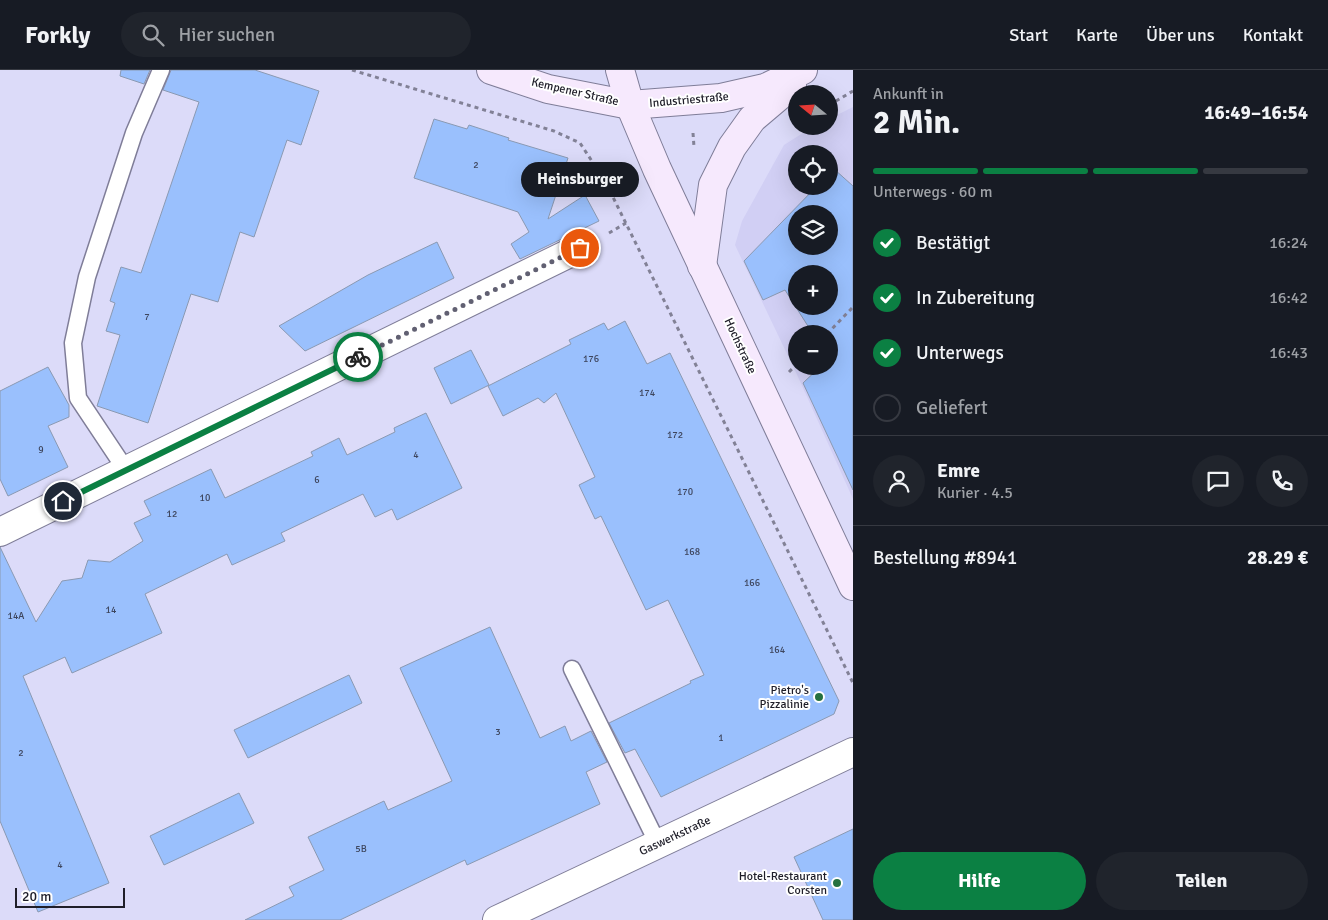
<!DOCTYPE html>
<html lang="de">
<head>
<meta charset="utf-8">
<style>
  body { margin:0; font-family:Signika,sans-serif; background:#20242c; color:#f1f3f6; height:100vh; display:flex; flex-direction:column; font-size:19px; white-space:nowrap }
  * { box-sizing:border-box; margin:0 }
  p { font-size:16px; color:#9ea1a6 }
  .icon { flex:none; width:28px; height:28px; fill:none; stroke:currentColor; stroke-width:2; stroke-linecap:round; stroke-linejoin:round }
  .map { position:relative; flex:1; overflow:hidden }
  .side { display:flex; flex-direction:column; background:#171b24; width:475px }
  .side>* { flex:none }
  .needle { width:32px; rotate:288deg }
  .tools { position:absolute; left:788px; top:15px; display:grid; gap:10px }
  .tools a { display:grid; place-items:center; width:50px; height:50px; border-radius:50%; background:#171b24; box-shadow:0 5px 20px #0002; font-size:25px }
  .scale { position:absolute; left:15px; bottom:12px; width:110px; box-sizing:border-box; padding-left:5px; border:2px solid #1f1e29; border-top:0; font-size:14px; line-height:18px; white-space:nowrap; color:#1f1e29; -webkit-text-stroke:4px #fff; paint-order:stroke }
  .pin { position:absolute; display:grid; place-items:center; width:42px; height:42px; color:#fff; margin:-21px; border:2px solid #fff; border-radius:50%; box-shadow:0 1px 5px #0007 }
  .courier { position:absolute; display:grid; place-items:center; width:50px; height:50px; margin:-25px; border:4px solid #0b8043; border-radius:50%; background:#fff; color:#222; box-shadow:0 1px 6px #0007 }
  .bubble { position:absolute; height:35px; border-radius:18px; background:#171b24; box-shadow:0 5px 20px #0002; font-size:16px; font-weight:800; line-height:35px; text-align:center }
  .overview em { font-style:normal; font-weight:800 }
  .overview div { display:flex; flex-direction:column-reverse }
  .overview { display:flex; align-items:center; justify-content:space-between; height:85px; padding:0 20px }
  h1 { font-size:32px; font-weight:800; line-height:38px }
  .bar { display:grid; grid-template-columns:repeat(4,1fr); gap:8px 5px; align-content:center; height:60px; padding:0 20px }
  .bar i { height:6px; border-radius:4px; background:#363941 }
  .bar .selected { background:#0b8043 }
  .bar p { grid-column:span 4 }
  .line { display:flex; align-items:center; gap:12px; padding:0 20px; border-top:1px solid #363941 }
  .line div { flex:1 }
  .round { display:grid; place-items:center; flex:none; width:52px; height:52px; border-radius:26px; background:#20242c }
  ol { padding:0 20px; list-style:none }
  li { display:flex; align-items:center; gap:15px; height:55px }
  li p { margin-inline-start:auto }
  li .icon { padding:5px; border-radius:50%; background:#0b8043; color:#fff; stroke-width:4 }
  li:last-child { color:#9ea1a6 }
  li i { width:28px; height:28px; border:2px solid #363941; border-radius:50% }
  .cta { display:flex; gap:10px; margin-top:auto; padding:10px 20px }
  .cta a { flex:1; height:58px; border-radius:30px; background:#0b8043; color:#fff; font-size:20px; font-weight:800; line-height:58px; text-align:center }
  .cta a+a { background:#20242c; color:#f1f3f6 }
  header { display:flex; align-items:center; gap:30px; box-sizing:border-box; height:70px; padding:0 25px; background:#171b24; border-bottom:1px solid #363941 }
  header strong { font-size:24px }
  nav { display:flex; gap:28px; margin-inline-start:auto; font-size:18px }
  .search { width:350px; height:45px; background:#20242c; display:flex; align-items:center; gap:12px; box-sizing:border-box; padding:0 18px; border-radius:28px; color:#9ea1a6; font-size:19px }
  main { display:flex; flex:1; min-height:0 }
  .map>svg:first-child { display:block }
  .built { fill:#d1cff4; fill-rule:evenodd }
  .building { fill:#9ac0fd; stroke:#8a99b2; fill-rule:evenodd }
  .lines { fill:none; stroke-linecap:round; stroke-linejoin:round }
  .lane-casing { stroke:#7f7d98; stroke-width:19 }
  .street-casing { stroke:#7f7d98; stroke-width:30 }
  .secondary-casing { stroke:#7f7d98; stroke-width:30 }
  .path { stroke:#828196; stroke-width:3; stroke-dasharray:4 4; stroke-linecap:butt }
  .lane { stroke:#fff; stroke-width:16 }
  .street { stroke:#fff; stroke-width:28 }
  .secondary { stroke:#f6e9fd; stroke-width:28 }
  .done { stroke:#616072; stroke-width:5; stroke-dasharray:0 9 }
  .route { stroke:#0b8043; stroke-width:6 }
  .poi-dot { fill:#257140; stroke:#fff; stroke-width:2 }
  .labels { text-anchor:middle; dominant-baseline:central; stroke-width:4; stroke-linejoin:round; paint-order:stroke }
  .number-label { font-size:10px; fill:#3e465e }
  .street-label { font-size:12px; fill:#1f1e29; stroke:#fff }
  .poi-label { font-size:12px; fill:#1f1e29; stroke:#fff; text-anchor:end }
</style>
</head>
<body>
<header>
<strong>Forkly</strong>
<div class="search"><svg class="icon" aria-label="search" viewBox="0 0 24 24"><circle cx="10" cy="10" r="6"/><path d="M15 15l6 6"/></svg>Hier suchen</div>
<nav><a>Start</a><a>Karte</a><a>Über uns</a><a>Kontakt</a></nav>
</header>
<main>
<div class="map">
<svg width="853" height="850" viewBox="0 0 853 850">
  <rect width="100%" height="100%" fill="#dcdbf9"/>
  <path class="built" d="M853 37V429L799 309 735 175 742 151 784 75 814 56H829V49ZM796 84H829V116H796ZM796 144H829V176H796ZM796 204H829V236H796ZM796 264H829V296H796Z"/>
  <g class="building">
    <polygon points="121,0 150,0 144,14 120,6"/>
    <polygon points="171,0 255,0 319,21 301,75 287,70 254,167 240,162 218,232 191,224 148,353 97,336 120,265 106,261 115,233 110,231 121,197 141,203 199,32 163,20"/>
    <polygon points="434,49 467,59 469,55 509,68 508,70 568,88 548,149 585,125 599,151 520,189 511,174 529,162 518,142 414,108"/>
    <path d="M834 99 853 116V420L803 313 821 296H829V288L831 286 829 283V264H813L785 220 763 230 744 191 817 116H829V104ZM796 144H829V176H796ZM796 204H829V236H796Z"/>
    <polygon points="437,172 454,208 305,281 279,256 368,205"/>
    <polygon points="625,251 647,294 670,283 839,631 834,644 661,727 635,679 625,683 609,653 691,613 690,611 704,605 668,530 646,540 601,446 595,449 579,415 595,407 556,323 544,333 538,328 503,346 488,316 571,274 569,270 604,253 608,260"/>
    <polygon points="471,280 489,315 451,334 434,298"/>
    <polygon points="48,297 69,335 69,347 48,356 68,397 8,426 0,409 0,321"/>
    <polygon points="426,343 462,418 397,450 392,439 375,447 363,424 281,463 285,471 232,495 227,484 145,524 162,563 72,603 65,587 23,606 109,813 38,842 0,751 0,477 36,552 62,511 82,508 88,490 110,492 143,471 134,453 151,445 144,431 211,399 225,428 313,386 311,382 339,368 347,385 395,362 394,358"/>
    <polygon points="490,557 540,668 565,656 571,671 591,661 607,692 586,702 600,734 467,795 465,790 340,850 245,850 294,826 289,817 324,800 308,767 384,731 388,740 452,711 400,598"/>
    <polygon points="349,605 362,633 248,688 234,660"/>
    <polygon points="239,723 254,753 164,795 150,766"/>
    <polygon points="853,759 853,850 823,850 794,787"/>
  </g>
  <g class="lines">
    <g class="lane-casing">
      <g id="lane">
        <polyline points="126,400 78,328 73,273 87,207 134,63 161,0"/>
        <polyline points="572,599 658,774"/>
      </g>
    </g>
    <g class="street-casing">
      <g id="street">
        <polyline points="0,462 580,178"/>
        <polyline points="497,850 853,682"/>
      </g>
    </g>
    <g class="secondary-casing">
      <g id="secondary">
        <polyline points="491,0 548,19 630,35 721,28 765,18 803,0"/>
        <polyline points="620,0 630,35 657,99 853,516"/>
        <polyline points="702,196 713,115 732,77 752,49 792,15"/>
      </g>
    </g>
    <g class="path">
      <polyline points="352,0 554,61 580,73 605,111 853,613"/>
      <polyline points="829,35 853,21"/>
      <polyline points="693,63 694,77"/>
      <polyline points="610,122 628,113"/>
      <polyline points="609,163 626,153"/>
      <polyline points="827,264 853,237"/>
      <polyline points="789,302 796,295"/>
    </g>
    <use href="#lane" class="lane"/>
    <use href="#street" class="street"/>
    <use href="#secondary" class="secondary"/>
  </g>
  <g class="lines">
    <polyline class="done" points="358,287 580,178"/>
    <polyline class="route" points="63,431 358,287"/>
  </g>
  <g class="poi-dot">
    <circle cx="819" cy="627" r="5"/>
    <circle cx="837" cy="813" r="5"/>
  </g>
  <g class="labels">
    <g class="number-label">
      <text x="476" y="95">2</text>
      <text x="147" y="247">7</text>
      <text x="591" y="289">176</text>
      <text x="647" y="323">174</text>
      <text x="675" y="365">172</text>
      <text x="41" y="380">9</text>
      <text x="416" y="385">4</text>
      <text x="317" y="410">6</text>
      <text x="685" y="422">170</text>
      <text x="205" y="428">10</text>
      <text x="172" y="444">12</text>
      <text x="692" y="482">168</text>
      <text x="752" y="513">166</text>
      <text x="111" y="540">14</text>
      <text x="16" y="546">14A</text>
      <text x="777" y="580">164</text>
      <text x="498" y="662">3</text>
      <text x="721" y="668">1</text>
      <text x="21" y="683">2</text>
      <text x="361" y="779">5B</text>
      <text x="60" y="795">4</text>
    </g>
    <g class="street-label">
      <text transform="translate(575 22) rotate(13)">Kempener Straße</text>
      <text transform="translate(689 30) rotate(-5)">Industriestraße</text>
      <text transform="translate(740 276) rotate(65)">Hochstraße</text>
      <text transform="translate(675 766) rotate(-25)">Gaswerkstraße</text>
    </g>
    <g class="poi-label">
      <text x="809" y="620">Pietro's<tspan x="809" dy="14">Pizzalinie</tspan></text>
      <text x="827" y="806">Hotel-Restaurant<tspan x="827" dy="14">Corsten</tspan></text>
    </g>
  </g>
</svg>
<div class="tools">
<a><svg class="needle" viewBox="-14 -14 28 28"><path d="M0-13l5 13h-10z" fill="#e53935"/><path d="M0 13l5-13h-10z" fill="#9ea1a6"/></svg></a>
<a><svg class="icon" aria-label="locate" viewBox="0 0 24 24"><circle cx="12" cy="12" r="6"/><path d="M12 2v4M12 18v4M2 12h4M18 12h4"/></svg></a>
<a><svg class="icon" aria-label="layers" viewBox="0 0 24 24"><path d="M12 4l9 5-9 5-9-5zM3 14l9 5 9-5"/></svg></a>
<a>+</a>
<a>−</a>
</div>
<div class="scale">20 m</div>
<div class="pin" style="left:580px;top:178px;background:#ea580c"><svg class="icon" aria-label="bag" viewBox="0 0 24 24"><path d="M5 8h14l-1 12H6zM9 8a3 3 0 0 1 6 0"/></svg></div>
<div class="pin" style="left:63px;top:431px;background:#1f2937"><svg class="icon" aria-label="home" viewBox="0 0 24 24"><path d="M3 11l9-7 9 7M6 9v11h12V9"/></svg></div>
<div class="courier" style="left:358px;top:287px"><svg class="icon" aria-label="bike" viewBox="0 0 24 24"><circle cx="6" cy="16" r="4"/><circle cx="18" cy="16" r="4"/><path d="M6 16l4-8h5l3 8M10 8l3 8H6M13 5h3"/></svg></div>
<div class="bubble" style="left:521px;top:92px;width:118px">Heinsburger</div>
</div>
<section class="side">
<div class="overview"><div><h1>2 Min.</h1><p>Ankunft in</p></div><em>16:49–16:54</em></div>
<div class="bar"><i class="selected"></i><i class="selected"></i><i class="selected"></i><i></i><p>Unterwegs · 60 m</p></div>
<ol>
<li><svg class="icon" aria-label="check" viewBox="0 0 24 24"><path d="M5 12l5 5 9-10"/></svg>Bestätigt<p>16:24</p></li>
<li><svg class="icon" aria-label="check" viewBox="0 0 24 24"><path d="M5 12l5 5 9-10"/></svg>In Zubereitung<p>16:42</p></li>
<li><svg class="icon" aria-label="check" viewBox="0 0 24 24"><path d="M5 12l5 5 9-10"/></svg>Unterwegs<p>16:43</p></li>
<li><i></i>Geliefert</li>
</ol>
<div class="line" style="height:90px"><a class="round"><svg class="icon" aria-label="person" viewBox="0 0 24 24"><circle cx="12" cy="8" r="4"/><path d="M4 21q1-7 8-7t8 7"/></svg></a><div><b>Emre</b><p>Kurier · 4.5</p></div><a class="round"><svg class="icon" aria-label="chat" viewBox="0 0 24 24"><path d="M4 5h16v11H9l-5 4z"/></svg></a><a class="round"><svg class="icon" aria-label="phone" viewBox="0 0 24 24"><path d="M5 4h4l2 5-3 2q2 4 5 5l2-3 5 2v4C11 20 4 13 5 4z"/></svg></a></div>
<div class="line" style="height:65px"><div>Bestellung #8941</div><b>28.29 €</b></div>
<div class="cta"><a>Hilfe</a><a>Teilen</a></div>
</section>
</main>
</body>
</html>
